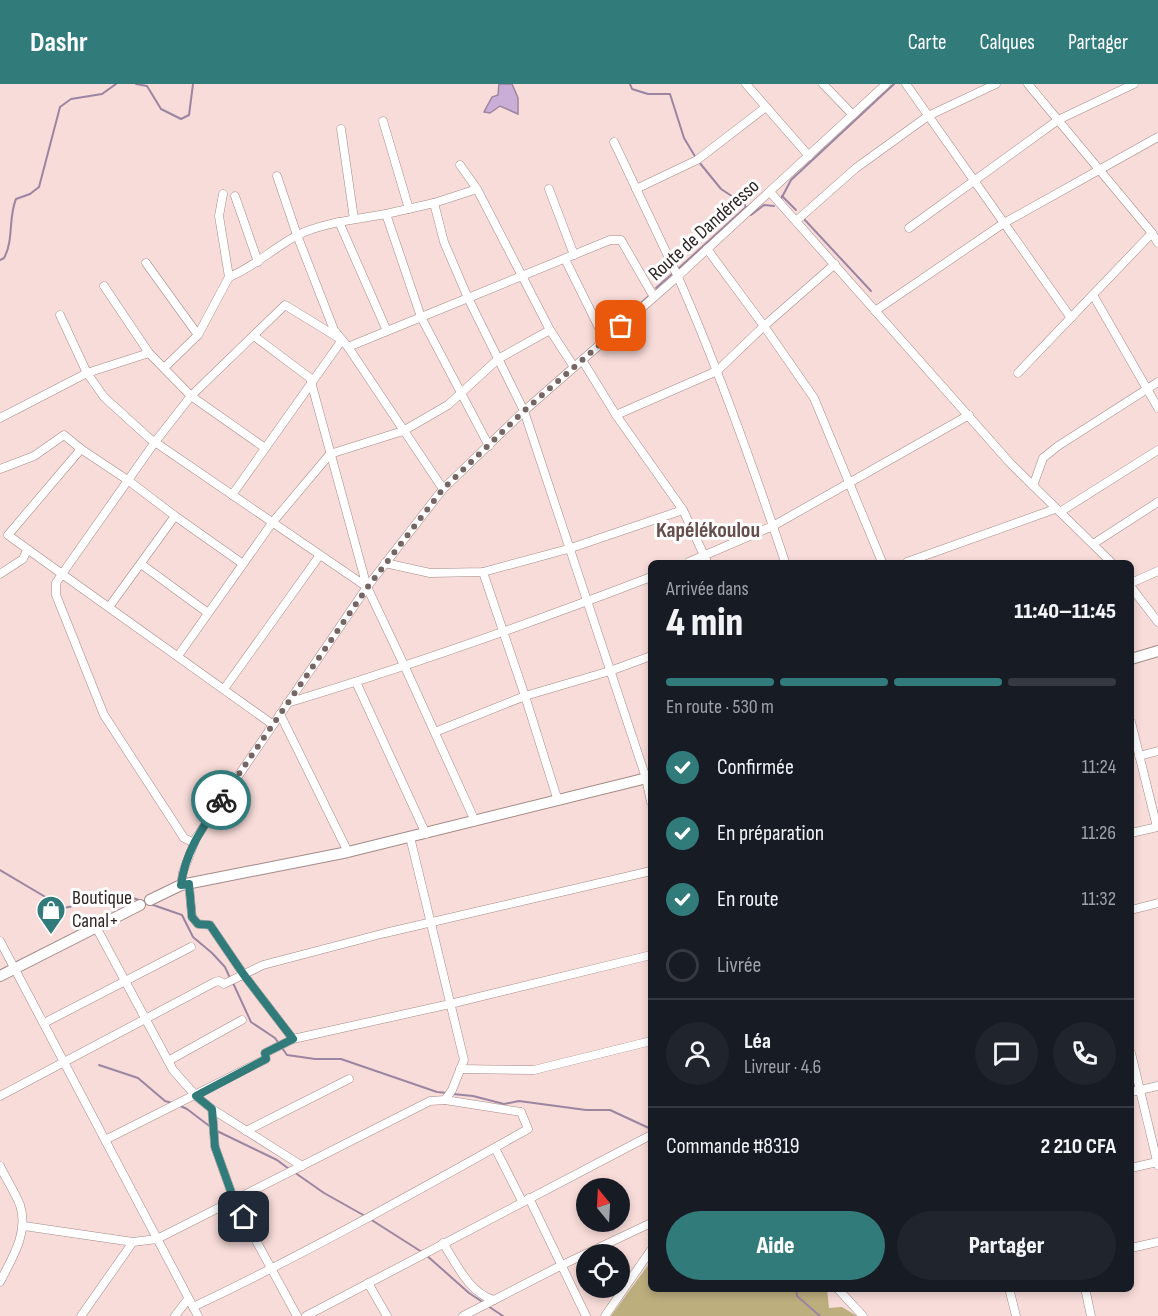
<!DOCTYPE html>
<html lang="fr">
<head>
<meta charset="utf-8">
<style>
  body { margin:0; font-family:"Sofia Sans Condensed",sans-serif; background:#20242c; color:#f1f3f6; height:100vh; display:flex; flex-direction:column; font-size:22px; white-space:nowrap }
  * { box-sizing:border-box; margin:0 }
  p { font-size:20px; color:#9ea1a6 }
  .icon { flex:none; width:33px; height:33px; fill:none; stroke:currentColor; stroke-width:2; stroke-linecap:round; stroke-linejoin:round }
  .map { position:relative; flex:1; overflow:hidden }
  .details { position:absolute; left:648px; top:476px; width:486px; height:732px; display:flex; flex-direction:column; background:#171b24; border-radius:9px; box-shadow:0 3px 9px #0003 }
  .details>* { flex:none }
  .needle { width:39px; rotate:342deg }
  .tools { position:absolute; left:576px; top:1094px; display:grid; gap:12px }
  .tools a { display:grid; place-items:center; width:54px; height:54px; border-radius:50%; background:#171b24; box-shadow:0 3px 9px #0003; font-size:30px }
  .pin { position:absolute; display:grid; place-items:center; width:51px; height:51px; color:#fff; margin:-26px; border-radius:12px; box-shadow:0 3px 9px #0006 }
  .courier { position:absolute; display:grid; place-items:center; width:60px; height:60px; margin:-30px; border:4px solid #327b7b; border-radius:50%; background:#fff; color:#222; box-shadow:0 2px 8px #0007 }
  .head em { font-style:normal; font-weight:800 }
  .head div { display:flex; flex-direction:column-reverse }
  .head { display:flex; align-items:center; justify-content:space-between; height:102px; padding:0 18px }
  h1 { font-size:39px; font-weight:800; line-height:45px }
  .bar { display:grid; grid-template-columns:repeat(4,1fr); gap:9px 6px; align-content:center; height:72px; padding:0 18px }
  .bar i { height:8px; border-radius:4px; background:#363941 }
  .bar .active { background:#327b7b }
  .bar p { grid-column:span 4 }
  .line { display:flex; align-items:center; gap:15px; padding:0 18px; border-top:2px solid #363941 }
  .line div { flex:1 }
  .round { display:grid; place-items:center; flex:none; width:63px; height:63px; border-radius:32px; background:#20242c }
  ol { padding:0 18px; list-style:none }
  li { display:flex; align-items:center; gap:18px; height:66px }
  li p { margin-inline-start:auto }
  li .icon { padding:6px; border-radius:50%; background:#327b7b; color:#fff; stroke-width:4 }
  li:last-child { color:#9ea1a6 }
  li i { width:33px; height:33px; border:3px solid #363941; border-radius:50% }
  .action { display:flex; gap:12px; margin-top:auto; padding:12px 18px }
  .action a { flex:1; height:69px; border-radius:36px; background:#327b7b; color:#fff; font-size:24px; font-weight:800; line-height:69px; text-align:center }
  .action a+a { background:#20242c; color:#f1f3f6 }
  header { display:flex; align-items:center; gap:36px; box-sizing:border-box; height:84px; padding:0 30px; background:#327b7b; color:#fff }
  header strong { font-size:28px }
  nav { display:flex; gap:33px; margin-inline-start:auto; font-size:21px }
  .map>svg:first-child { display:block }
  .forest { fill:#bdae7e }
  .water { fill:#cbaed7; stroke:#9c85a1; stroke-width:1.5 }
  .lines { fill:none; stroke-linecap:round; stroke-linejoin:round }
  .stream { stroke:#9c85a1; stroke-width:2 }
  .minor-casing { stroke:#a38a88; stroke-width:9 }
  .highway-casing { stroke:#a38a88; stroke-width:12 }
  .minor { stroke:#fff; stroke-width:8 }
  .highway { stroke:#fff; stroke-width:10 }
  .done { stroke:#756563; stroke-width:6; stroke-dasharray:0 10.8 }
  .route { stroke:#327b7b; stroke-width:8 }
  .labels { text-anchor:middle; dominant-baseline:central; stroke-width:6; stroke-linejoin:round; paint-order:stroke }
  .street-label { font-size:20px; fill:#2f2524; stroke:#fff }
  .poi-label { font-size:20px; fill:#2f2524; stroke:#fff; text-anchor:start }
  .quarter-label { font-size:22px; font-weight:bold; fill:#654e4c; stroke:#fff }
</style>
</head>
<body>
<header>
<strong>Dashr</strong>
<nav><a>Carte</a><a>Calques</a><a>Partager</a></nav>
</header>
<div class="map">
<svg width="1158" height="1232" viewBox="0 0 1158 1232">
  <rect width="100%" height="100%" fill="#f8dcd9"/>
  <polygon class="forest" points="651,1177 651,1204 827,1205 829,1224 842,1223 857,1232 611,1232"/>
  <polygon class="water" points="499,0 512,0 518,14 518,30 500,22 490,29 484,28 492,13 498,11"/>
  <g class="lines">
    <g class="stream">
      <polyline points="136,0 147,2 161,25 181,35 189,31 193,0"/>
      <polyline points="630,0 632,5 648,10 670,10 684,54 696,74"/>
      <polyline points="699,78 721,105 744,120 748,126"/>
      <polyline points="782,112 796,126"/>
      <polyline points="781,115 791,96 894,0"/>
      <polyline points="751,131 764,121 774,122"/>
      <polyline points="804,135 871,207"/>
      <path d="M0 176 4 174C14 156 8 134 16 115L30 110 39 103 60 23 71 15 102 10 116 0"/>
      <polyline points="679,184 746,123"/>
      <polyline points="656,204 672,190"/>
      <polyline points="604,251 650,211"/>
      <polyline points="0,786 64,824 82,820 133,814 182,831 193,853 212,869 225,883 230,894"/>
      <polyline points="233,899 251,938 275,954 287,971 315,975 341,975 437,1008 447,1009"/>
      <polyline points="99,981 138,994 165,1017 172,1019"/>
      <polyline points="453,1010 473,1012 504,1020 519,1017 586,1026 610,1026 651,1045"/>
      <polyline points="178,1021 187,1025 212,1044"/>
      <polyline points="217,1047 277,1076 289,1085"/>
      <polyline points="294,1088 324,1109 365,1132"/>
      <polyline points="370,1135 425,1170 469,1209 484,1219"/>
      <polyline points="796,1204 797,1212 820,1232"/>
      <polyline points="488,1222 503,1232"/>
    </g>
    <g class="minor-casing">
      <g id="minor">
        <polyline points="746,0 809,72"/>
        <polyline points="823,0 853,31"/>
        <polyline points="906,0 1071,234"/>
        <polyline points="1028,0 1152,149 1158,159"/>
        <polyline points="383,37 409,125"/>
        <polyline points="341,45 354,135"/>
        <path d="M614 58C635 103 657 148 678 193 719 286 753 382 785 478"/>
        <polyline points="460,81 477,105"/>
        <polyline points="277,92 297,151 334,246 348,263 443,405"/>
        <polyline points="549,105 574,171"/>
        <polyline points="636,105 697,76 766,23"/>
        <polyline points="770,108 1011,380 1111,478"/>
        <polyline points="223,110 219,132 229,193"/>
        <polyline points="235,112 258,178"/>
        <polyline points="434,119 477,105 550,246"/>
        <polyline points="796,137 856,84 928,32 996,0"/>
        <polyline points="339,138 387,247"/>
        <polyline points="909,144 1058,36 1134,0"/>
        <polyline points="707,165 764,242 814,314 882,478"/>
        <polyline points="565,175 605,256"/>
        <polyline points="146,179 198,251"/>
        <polyline points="104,202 149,269 191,312 265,364"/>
        <polyline points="1093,211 1158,324"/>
        <polyline points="875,227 1004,139 1158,53"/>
        <polyline points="60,231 87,289 104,313 149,354 367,503 310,294 254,252"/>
        <polyline points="348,263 468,214 444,158 434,119 386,130"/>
        <polyline points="582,276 616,331 683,426 707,478"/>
        <path d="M164 284 198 251 229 193C254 183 272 165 296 152 320 139 359 135 386 130L421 233 489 362"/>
        <polyline points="1018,289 1152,149"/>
        <polyline points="616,331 717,287 764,242 835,180"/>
        <polyline points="0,334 87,289 149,269"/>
        <polyline points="0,385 34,372 64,351 81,365"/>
        <polyline points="1033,402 1043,374 1058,362 1158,298"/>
        <polyline points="232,411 342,256 285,221 191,312 155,358 62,490 272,640"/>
        <polyline points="1060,428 1158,366"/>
        <polyline points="175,432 129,397 81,365 8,451 62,490 56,499 56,511 104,631 184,754 194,759"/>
        <polyline points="1093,460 1158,418"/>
        <polyline points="689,478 773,442 969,331"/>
        <polyline points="907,478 1055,425"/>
        <polyline points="385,479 430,489 483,488 568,465 683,426"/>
        <polyline points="141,480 208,529"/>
        <polyline points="483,488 525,612 558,717"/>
        <polyline points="0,490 23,475 27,466"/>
        <polyline points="1131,499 1158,487"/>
        <polyline points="367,503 404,581 475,737"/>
        <polyline points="1131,503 1158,538"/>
        <polyline points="109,523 175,432 243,480"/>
        <polyline points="178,572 272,439 330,370 403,347 448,321 498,275 550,246 574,283"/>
        <polyline points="356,598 426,750"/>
        <polyline points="224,605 320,471"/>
        <path d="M287 619C410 582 531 539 651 493"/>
        <polyline points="280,630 348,768"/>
        <polyline points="1131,638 1157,743"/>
        <polyline points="435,648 525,612 610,587 651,572"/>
        <polyline points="1139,672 1158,667"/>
        <polyline points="651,718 646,694 524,327 468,214 610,156 621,156 654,213"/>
        <polyline points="1131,749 1158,743"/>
        <polyline points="189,800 192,833 198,840 210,841 244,891 293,955 450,920 651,871"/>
        <polyline points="181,801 183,788 196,754 367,503 443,405 524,327 677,193 886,0"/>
        <polyline points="1131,826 1158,819"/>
        <polyline points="96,843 173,986 196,1012 212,1025 302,1082"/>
        <polyline points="0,857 198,1232"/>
        <polyline points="44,939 191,863"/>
        <polyline points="1131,969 1158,1081"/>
        <polyline points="168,977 242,936"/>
        <polyline points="460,985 534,986 651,957"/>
        <polyline points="1131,1008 1158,1002"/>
        <polyline points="0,1012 215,898 219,897 224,900 263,881 385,849 651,787"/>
        <polyline points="212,1025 215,1063 234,1116 297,1232"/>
        <polyline points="246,1047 349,995"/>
        <polyline points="105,1056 266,975 265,969 293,955"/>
        <polyline points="495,1064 522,1117"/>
        <path d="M0 1082C6 1095 15 1108 20 1121 29 1149 12 1174 0 1198"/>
        <polyline points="1131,1084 1157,1078"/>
        <polyline points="529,1114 586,1232"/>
        <polyline points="24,1142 133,1158 157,1155 430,1017 445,1016 452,1006 464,976 410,753"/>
        <path d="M443 1159C456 1179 469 1209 494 1216L560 1182 651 1139"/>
        <polyline points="1131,1164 1158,1158"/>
        <polyline points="368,1199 387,1232"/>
        <polyline points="837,1204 863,1232"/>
        <polyline points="1009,1204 1016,1232"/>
        <polyline points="1085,1204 1091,1232"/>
        <path d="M193 1223C307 1169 417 1107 528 1045L521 1028 445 1016"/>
        <polyline points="81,1232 133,1158"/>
        <polyline points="175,1232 188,1215"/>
        <polyline points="306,1232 651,1051"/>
        <polyline points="463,1232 494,1216"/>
        <polyline points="605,1232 651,1166"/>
      </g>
    </g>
    <g class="highway-casing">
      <g id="highway">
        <polyline points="1131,575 1158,567"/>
        <polyline points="150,816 181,801 348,768 651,693"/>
        <polyline points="0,892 140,821"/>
      </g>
    </g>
    <use href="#minor" class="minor"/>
    <use href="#highway" class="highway"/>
  </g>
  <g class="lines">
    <polyline class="done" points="221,716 367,504 443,405 524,327 621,242"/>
    <path class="route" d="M221 716C203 743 185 768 181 801L189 800 192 833 198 840 210 841 244 891 293 955 265 969 266 975 196 1012 212 1025 215 1063 234 1116 244 1133"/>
  </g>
  <defs>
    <g id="shop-pin" transform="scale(1.5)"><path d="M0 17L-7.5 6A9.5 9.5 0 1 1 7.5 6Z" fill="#327b7b" stroke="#fff"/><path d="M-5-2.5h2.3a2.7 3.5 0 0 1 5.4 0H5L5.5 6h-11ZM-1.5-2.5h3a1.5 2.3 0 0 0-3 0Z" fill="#fff"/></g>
  </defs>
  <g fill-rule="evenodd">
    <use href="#shop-pin" x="51" y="826"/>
  </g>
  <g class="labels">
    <g class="street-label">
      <text transform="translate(704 146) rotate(-42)">Route de Dandéresso</text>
    </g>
    <g class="poi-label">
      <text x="72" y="814">Boutique<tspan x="72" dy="23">Canal+</tspan></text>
    </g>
    <g class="quarter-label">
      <text x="708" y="446">Kapélékoulou</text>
    </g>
  </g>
</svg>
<div class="tools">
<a><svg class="needle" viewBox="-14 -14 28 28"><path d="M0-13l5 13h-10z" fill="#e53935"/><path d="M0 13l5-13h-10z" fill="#9ea1a6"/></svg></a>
<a><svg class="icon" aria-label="locate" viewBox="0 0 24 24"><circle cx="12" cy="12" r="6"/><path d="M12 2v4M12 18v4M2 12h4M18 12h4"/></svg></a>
</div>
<div class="pin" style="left:621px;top:242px;background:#ea580c"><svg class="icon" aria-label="bag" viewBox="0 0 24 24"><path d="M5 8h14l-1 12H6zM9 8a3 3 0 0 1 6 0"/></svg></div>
<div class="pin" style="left:244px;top:1133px;background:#1f2937"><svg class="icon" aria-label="home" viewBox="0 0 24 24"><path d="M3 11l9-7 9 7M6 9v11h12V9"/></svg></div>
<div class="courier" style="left:221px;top:716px"><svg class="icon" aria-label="bike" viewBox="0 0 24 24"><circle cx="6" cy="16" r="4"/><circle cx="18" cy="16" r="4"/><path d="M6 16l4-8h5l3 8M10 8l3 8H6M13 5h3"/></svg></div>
<section class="details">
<div class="head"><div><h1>4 min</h1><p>Arrivée dans</p></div><em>11:40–11:45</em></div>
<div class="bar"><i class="active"></i><i class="active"></i><i class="active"></i><i></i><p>En route · 530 m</p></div>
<ol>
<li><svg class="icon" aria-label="check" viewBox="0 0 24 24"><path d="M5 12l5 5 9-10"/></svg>Confirmée<p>11:24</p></li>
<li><svg class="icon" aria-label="check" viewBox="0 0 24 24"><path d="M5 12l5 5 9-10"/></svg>En préparation<p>11:26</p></li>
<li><svg class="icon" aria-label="check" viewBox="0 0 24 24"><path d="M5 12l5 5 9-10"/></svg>En route<p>11:32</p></li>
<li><i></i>Livrée</li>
</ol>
<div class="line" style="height:108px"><a class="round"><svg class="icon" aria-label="person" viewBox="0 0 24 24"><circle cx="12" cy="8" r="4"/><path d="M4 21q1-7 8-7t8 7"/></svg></a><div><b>Léa</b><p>Livreur · 4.6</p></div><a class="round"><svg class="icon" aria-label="chat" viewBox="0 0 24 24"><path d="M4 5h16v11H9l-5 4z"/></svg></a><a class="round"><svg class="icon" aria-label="phone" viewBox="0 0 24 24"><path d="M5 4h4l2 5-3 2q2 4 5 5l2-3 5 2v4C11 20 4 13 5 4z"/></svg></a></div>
<div class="line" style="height:78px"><div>Commande #8319</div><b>2 210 CFA</b></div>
<div class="action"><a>Aide</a><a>Partager</a></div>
</section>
</div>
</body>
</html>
